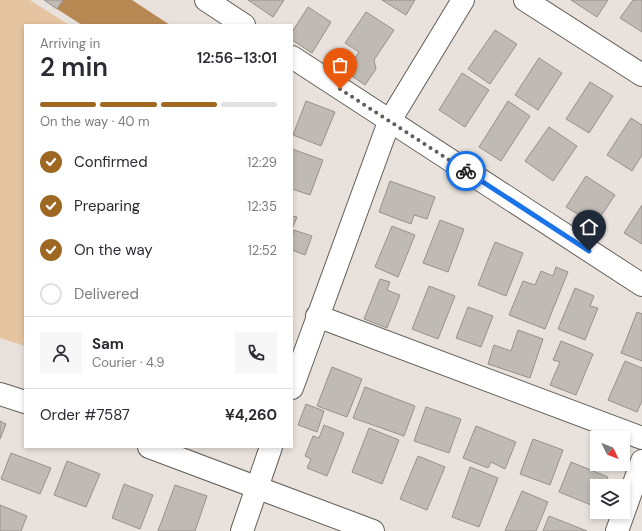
<!DOCTYPE html>
<html lang="en">
<head>
<meta charset="utf-8">
<style>
  body { margin:0; font-family:"DM Sans",sans-serif; background:#f7f7f7; color:#2b2b33; height:100vh; display:flex; flex-direction:column; font-size:15px; white-space:nowrap }
  * { box-sizing:border-box; margin:0 }
  p { font-size:13px; color:#7c7c81 }
  .icon { flex:none; width:22px; height:22px; fill:none; stroke:currentColor; stroke-width:2; stroke-linecap:round; stroke-linejoin:round }
  .map { position:relative; flex:1; overflow:hidden }
  .sheet { position:absolute; left:24px; top:24px; width:269px; height:424px; display:flex; flex-direction:column; background:#fff; border-radius:0px; box-shadow:0 2px 6px #0003 }
  .sheet>* { flex:none }
  .needle { width:26px; rotate:133deg }
  .buttons { position:absolute; left:590px; top:431px; display:grid; gap:8px }
  .buttons a { display:grid; place-items:center; width:40px; height:40px; border-radius:0px; background:#fff; box-shadow:0 2px 6px #0003; font-size:20px }
  .pin { position:absolute; display:grid; place-items:center; width:34px; height:34px; color:#fff; margin:-41px -17px; border-radius:50% 50% 50% 0; rotate:-45deg; box-shadow:0 0 4px #0007 }
  .pin .icon { rotate:45deg }
  .courier { position:absolute; display:grid; place-items:center; width:40px; height:40px; margin:-20px; border:3px solid #1a73e8; border-radius:50%; background:#fff; color:#222; box-shadow:0 1px 5px #0007 }
  .overview em { font-style:normal; font-weight:600 }
  .overview div { display:flex; flex-direction:column-reverse }
  .overview { display:flex; align-items:center; justify-content:space-between; height:68px; padding:0 16px }
  h1 { font-size:26px; font-weight:600; line-height:30px }
  .bar { display:grid; grid-template-columns:repeat(4,1fr); gap:6px 4px; align-content:center; height:48px; padding:0 16px }
  .bar i { height:5px; border-radius:3px; background:#e1e1e2 }
  .bar .active { background:#9e6722 }
  .bar p { grid-column:span 4 }
  .line { display:flex; align-items:center; gap:10px; padding:0 16px; border-top:1px solid #e1e1e2 }
  .line div { flex:1 }
  .round { display:grid; place-items:center; flex:none; width:42px; height:42px; border-radius:0px; background:#f7f7f7 }
  ol { padding:0 16px; list-style:none }
  li { display:flex; align-items:center; gap:12px; height:44px }
  li p { margin-inline-start:auto }
  li .icon { padding:4px; border-radius:50%; background:#9e6722; color:#fff; stroke-width:4 }
  li:last-child { color:#7c7c81 }
  li i { width:22px; height:22px; border:2px solid #e1e1e2; border-radius:50% }
  .map>svg:first-child { display:block }
  .green { fill:#e5c4a1 }
  .water { fill:#b88853 }
  .building { fill:#c0bab4; stroke:#97918b }
  .lines { fill:none; stroke-linecap:round; stroke-linejoin:round }
  .minor-casing { stroke:#645e59; stroke-width:24 }
  .minor { stroke:#fff; stroke-width:22 }
  .done { stroke:#605c59; stroke-width:4; stroke-dasharray:0 7.2 }
  .route { stroke:#1a73e8; stroke-width:5 }
</style>
</head>
<body>
<div class="map">
<svg width="642" height="531" viewBox="0 0 642 531">
  <rect width="100%" height="100%" fill="#e9e2dc"/>
  <polygon class="green" points="0,0 30,0 69,25 25,25 25,346 0,338"/>
  <polygon class="water" points="63,0 132,0 170,25 82,25 57,9"/>
  <g class="building">
    <polygon points="44,0 63,0 57,9"/>
    <polygon points="248,0 284,0 273,17"/>
    <polygon points="382,0 415,0 406,15"/>
    <polygon points="571,0 608,0 597,17"/>
    <polygon points="633,0 642,0 642,32 620,18"/>
    <polygon points="308,7 331,22 312,53 292,40 292,32"/>
    <polygon points="366,12 394,30 374,60 376,69 365,85 346,72 359,52 345,43"/>
    <polygon points="495,30 517,44 490,84 468,69"/>
    <polygon points="539,58 562,73 538,110 515,95"/>
    <polygon points="462,73 489,90 465,127 439,110"/>
    <polygon points="590,82 613,96 589,133 566,119"/>
    <polygon points="306,101 335,112 321,146 293,135"/>
    <polygon points="508,101 530,116 501,161 479,147"/>
    <polygon points="631,118 642,125 642,155 632,171 607,155"/>
    <polygon points="549,127 577,146 553,181 525,161"/>
    <polygon points="292,149 323,160 310,195 292,189"/>
    <polygon points="586,176 615,195 595,225 566,207"/>
    <polygon points="390,181 435,197 427,219 414,215 411,224 379,212"/>
    <polygon points="642,205 642,244 624,233"/>
    <polygon points="292,216 297,217 292,229"/>
    <polygon points="440,220 464,229 448,272 423,263"/>
    <polygon points="392,226 415,235 398,277 375,267"/>
    <polygon points="294,230 312,236 305,255 292,250 292,236"/>
    <polygon points="495,242 523,253 506,296 478,285"/>
    <polygon points="556,267 568,272 545,329 509,315 523,281 535,285 541,271 553,276"/>
    <polygon points="380,279 390,282 387,290 400,295 387,328 364,319"/>
    <polygon points="429,286 455,296 438,339 412,329"/>
    <polygon points="575,288 594,296 590,306 598,308 585,340 558,329"/>
    <polygon points="468,307 493,316 481,347 456,338"/>
    <polygon points="637,312 642,314 642,361 621,353"/>
    <polygon points="518,330 543,339 530,378 488,364 494,345 511,351"/>
    <polygon points="561,341 593,354 576,395 550,385 560,362 553,360"/>
    <polygon points="625,361 642,368 642,401 637,412 608,400"/>
    <polygon points="332,367 362,379 347,417 317,406"/>
    <polygon points="365,387 415,406 404,436 353,418"/>
    <polygon points="306,404 324,411 317,432 298,425"/>
    <polygon points="426,407 461,419 449,453 414,441"/>
    <polygon points="0,421 6,424 0,439"/>
    <polygon points="324,425 344,433 327,476 307,468 311,459 305,456 313,436 319,438"/>
    <polygon points="476,426 516,442 505,469 491,462 488,468 463,458"/>
    <polygon points="369,428 399,440 382,484 352,472"/>
    <polygon points="533,439 563,450 550,485 520,474"/>
    <polygon points="11,453 51,468 40,494 1,479"/>
    <polygon points="418,456 445,467 427,510 400,499"/>
    <polygon points="67,461 100,474 86,507 54,495"/>
    <polygon points="571,462 608,477 605,486 597,486 596,507 559,492"/>
    <polygon points="470,467 498,478 479,527 452,517"/>
    <polygon points="124,484 153,495 140,529 112,518"/>
    <polygon points="175,485 207,496 195,531 158,531"/>
    <polygon points="522,491 548,502 536,531 505,531"/>
    <polygon points="0,505 27,516 21,531 0,531"/>
    <polygon points="549,516 587,531 543,531"/>
  </g>
  <g class="lines">
    <g class="minor-casing">
      <g id="minor">
        <polyline points="206,0 244,25"/>
        <polyline points="525,0 642,75"/>
        <polyline points="292,57 642,285"/>
        <polyline points="317,316 642,438"/>
        <polyline points="292,388 389,122 463,0"/>
        <polyline points="0,394 25,402"/>
        <polyline points="149,447 373,531"/>
        <polyline points="242,531 271,447"/>
        <polyline points="617,531 642,461"/>
      </g>
    </g>
    <use href="#minor" class="minor"/>
  </g>
  <g class="lines">
    <polyline class="done" points="340,89 466,171"/>
    <polyline class="route" points="466,171 589,251"/>
  </g>
</svg>
<div class="buttons">
<a><svg class="needle" viewBox="-14 -14 28 28"><path d="M0-13l5 13h-10z" fill="#e53935"/><path d="M0 13l5-13h-10z" fill="#7c7c81"/></svg></a>
<a><svg class="icon" aria-label="layers" viewBox="0 0 24 24"><path d="M12 4l9 5-9 5-9-5zM3 14l9 5 9-5"/></svg></a>
</div>
<div class="pin" style="left:340px;top:89px;background:#ea580c"><svg class="icon" aria-label="bag" viewBox="0 0 24 24"><path d="M5 8h14l-1 12H6zM9 8a3 3 0 0 1 6 0"/></svg></div>
<div class="pin" style="left:589px;top:251px;background:#1f2937"><svg class="icon" aria-label="home" viewBox="0 0 24 24"><path d="M3 11l9-7 9 7M6 9v11h12V9"/></svg></div>
<div class="courier" style="left:466px;top:171px"><svg class="icon" aria-label="bike" viewBox="0 0 24 24"><circle cx="6" cy="16" r="4"/><circle cx="18" cy="16" r="4"/><path d="M6 16l4-8h5l3 8M10 8l3 8H6M13 5h3"/></svg></div>
<section class="sheet">
<div class="overview"><div><h1>2 min</h1><p>Arriving in</p></div><em>12:56–13:01</em></div>
<div class="bar"><i class="active"></i><i class="active"></i><i class="active"></i><i></i><p>On the way · 40 m</p></div>
<ol>
<li><svg class="icon" aria-label="check" viewBox="0 0 24 24"><path d="M5 12l5 5 9-10"/></svg>Confirmed<p>12:29</p></li>
<li><svg class="icon" aria-label="check" viewBox="0 0 24 24"><path d="M5 12l5 5 9-10"/></svg>Preparing<p>12:35</p></li>
<li><svg class="icon" aria-label="check" viewBox="0 0 24 24"><path d="M5 12l5 5 9-10"/></svg>On the way<p>12:52</p></li>
<li><i></i>Delivered</li>
</ol>
<div class="line" style="height:72px"><a class="round"><svg class="icon" aria-label="person" viewBox="0 0 24 24"><circle cx="12" cy="8" r="4"/><path d="M4 21q1-7 8-7t8 7"/></svg></a><div><b>Sam</b><p>Courier · 4.9</p></div><a class="round"><svg class="icon" aria-label="phone" viewBox="0 0 24 24"><path d="M5 4h4l2 5-3 2q2 4 5 5l2-3 5 2v4C11 20 4 13 5 4z"/></svg></a></div>
<div class="line" style="height:52px"><div>Order #7587</div><b>¥4,260</b></div>
</section>
</div>
</body>
</html>
